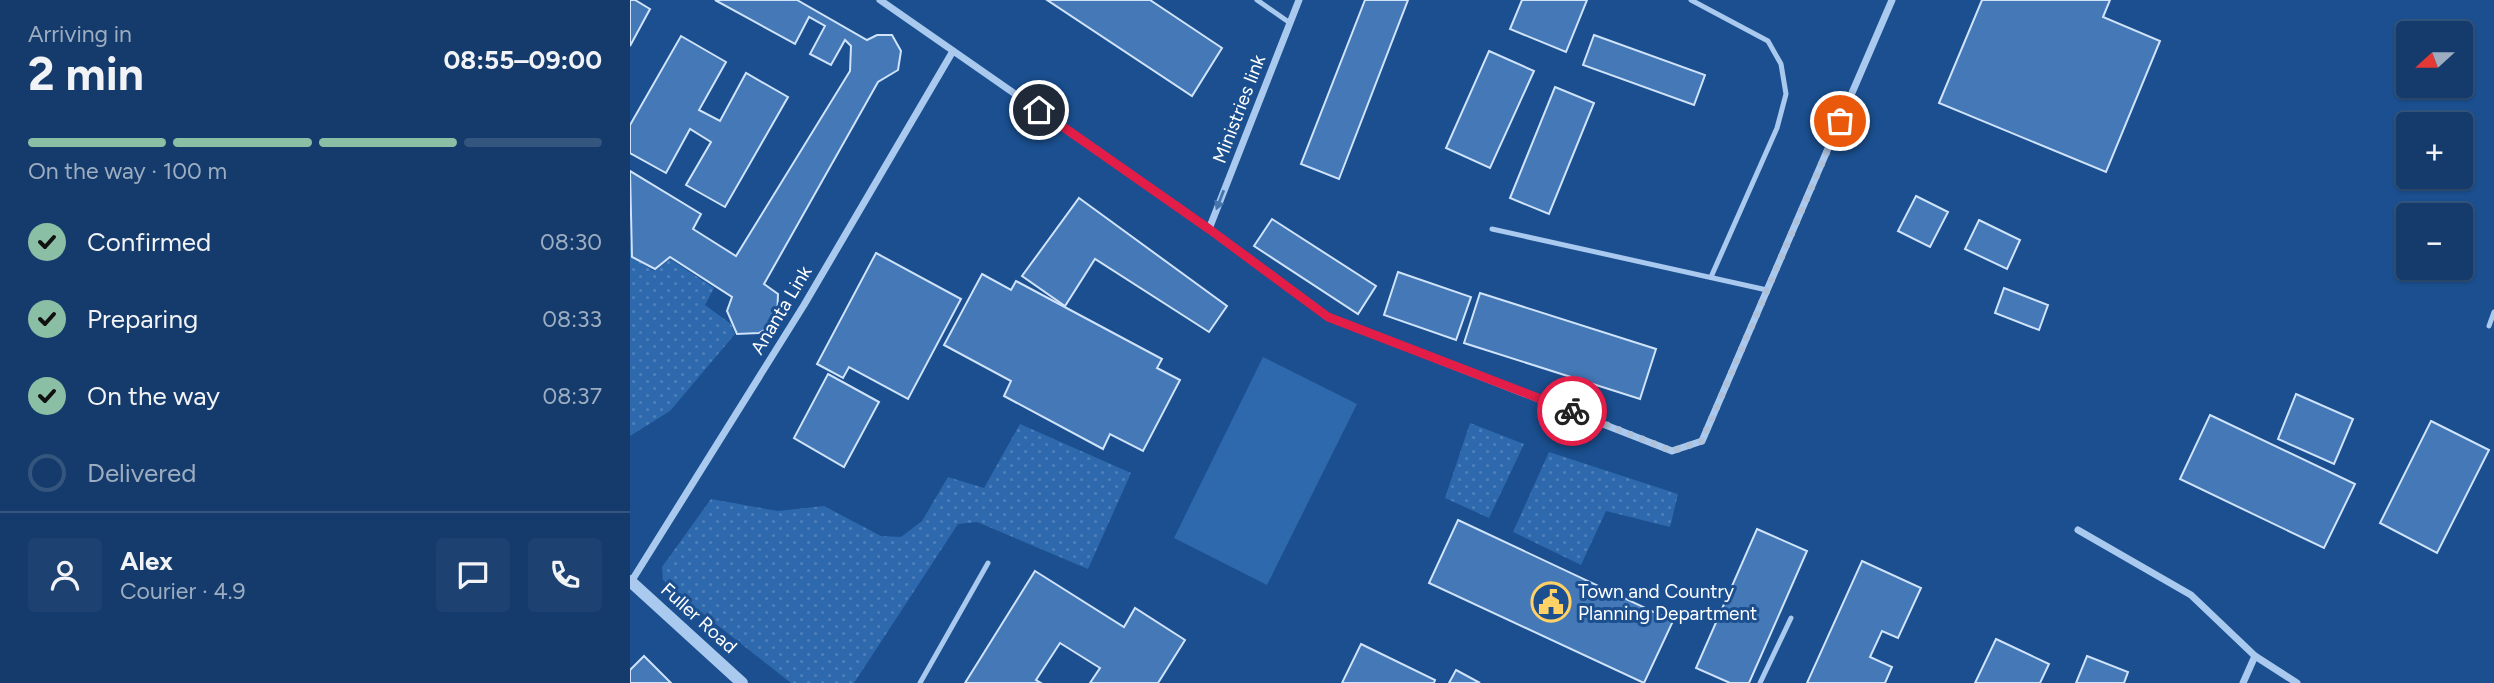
<!DOCTYPE html>
<html lang="en">
<head>
<meta charset="utf-8">
<style>
  body { margin:0; font-family:Figtree,sans-serif; background:#1d4271; color:#f1f3f6; height:100vh; display:flex; flex-direction:column; font-size:26px; white-space:nowrap }
  * { box-sizing:border-box; margin:0 }
  p { font-size:23px; color:#9dadc1 }
  .icon { flex:none; width:38px; height:38px; fill:none; stroke:currentColor; stroke-width:2; stroke-linecap:round; stroke-linejoin:round }
  .map { position:relative; flex:1; overflow:hidden }
  .side { display:flex; flex-direction:column; background:#143b6b; width:630px }
  .side>* { flex:none }
  .needle { width:46px; rotate:249deg }
  .tools { position:absolute; left:1766px; top:21px; display:grid; gap:14px }
  .tools a { display:grid; place-items:center; width:77px; height:77px; border-radius:7px; background:#143b6b; box-shadow:0 2px 5px #0004,0 0 0 2px #33557e; font-size:35px }
  .pin { position:absolute; display:grid; place-items:center; width:60px; height:60px; color:#fff; margin:-30px; border:4px solid #fff; border-radius:50%; box-shadow:0 2px 7px #0007 }
  .courier { position:absolute; display:grid; place-items:center; width:70px; height:70px; margin:-35px; border:5px solid #e11d48; border-radius:50%; background:#fff; color:#222; box-shadow:0 2px 9px #0007 }
  .summary em { font-style:normal; font-weight:700 }
  .summary div { display:flex; flex-direction:column-reverse }
  .summary { display:flex; align-items:center; justify-content:space-between; height:119px; padding:0 28px }
  h1 { font-size:46px; font-weight:700; line-height:52px }
  .bar { display:grid; grid-template-columns:repeat(4,1fr); gap:10px 7px; align-content:center; height:84px; padding:0 28px }
  .bar i { height:9px; border-radius:5px; background:#33557e }
  .bar .selected { background:#8abfa5 }
  .bar p { grid-column:span 4 }
  .line { display:flex; align-items:center; gap:18px; padding:0 28px; border-top:2px solid #33557e }
  .line div { flex:1 }
  .round { display:grid; place-items:center; flex:none; width:74px; height:74px; border-radius:7px; background:#1d4271 }
  ol { padding:0 28px; list-style:none }
  li { display:flex; align-items:center; gap:21px; height:77px }
  li p { margin-inline-start:auto }
  li .icon { padding:7px; border-radius:50%; background:#8abfa5; color:#111; stroke-width:4 }
  li:last-child { color:#9dadc1 }
  li i { width:38px; height:38px; border:4px solid #33557e; border-radius:50% }
  main { display:flex; flex:1; min-height:0 }
  .map>svg:first-child { display:block }
  .green { fill:url(#green-dots) }
  .pitch { fill:#2e69ad }
  .building { fill:#4478b7; stroke:#cfe3fa; stroke-width:2 }
  .lines { fill:none; stroke-linecap:round; stroke-linejoin:round }
  .service { stroke:#a9c9ee; stroke-width:5 }
  .minor { stroke:#a9c9ee; stroke-width:7 }
  .tertiary { stroke:#a9c9ee; stroke-width:12 }
  .oneway { fill:#4674ac }
  .done { stroke:#afc1d8; stroke-width:7; stroke-dasharray:0 12.6 }
  .route { stroke:#e11d48; stroke-width:9 }
  .labels { text-anchor:middle; dominant-baseline:central; stroke-width:6; stroke-linejoin:round; paint-order:stroke }
  .street-label { font-size:19px; fill:#fff; stroke:#1b4f8f }
  .poi-label { font-size:19px; fill:#fff; stroke:#1b4f8f; text-anchor:start }
</style>
</head>
<body>
<main>
<section class="side">
<div class="summary"><div><h1>2 min</h1><p>Arriving in</p></div><em>08:55–09:00</em></div>
<div class="bar"><i class="selected"></i><i class="selected"></i><i class="selected"></i><i></i><p>On the way · 100 m</p></div>
<ol>
<li><svg class="icon" aria-label="check" viewBox="0 0 24 24"><path d="M5 12l5 5 9-10"/></svg>Confirmed<p>08:30</p></li>
<li><svg class="icon" aria-label="check" viewBox="0 0 24 24"><path d="M5 12l5 5 9-10"/></svg>Preparing<p>08:33</p></li>
<li><svg class="icon" aria-label="check" viewBox="0 0 24 24"><path d="M5 12l5 5 9-10"/></svg>On the way<p>08:37</p></li>
<li><i></i>Delivered</li>
</ol>
<div class="line" style="height:126px"><a class="round"><svg class="icon" aria-label="person" viewBox="0 0 24 24"><circle cx="12" cy="8" r="4"/><path d="M4 21q1-7 8-7t8 7"/></svg></a><div><b>Alex</b><p>Courier · 4.9</p></div><a class="round"><svg class="icon" aria-label="chat" viewBox="0 0 24 24"><path d="M4 5h16v11H9l-5 4z"/></svg></a><a class="round"><svg class="icon" aria-label="phone" viewBox="0 0 24 24"><path d="M5 4h4l2 5-3 2q2 4 5 5l2-3 5 2v4C11 20 4 13 5 4z"/></svg></a></div>
</section>
<div class="map">
<svg width="1864" height="683" viewBox="0 0 1864 683">
  <defs>
    <pattern id="green-dots" width="8" height="8" patternUnits="userSpaceOnUse" patternTransform="scale(1.75)"><rect width="8" height="8" fill="#2e69ad"/><path d="M2 2h.1M6 6h.1" fill="none" stroke="#4d80b9" stroke-width="1.8" stroke-linecap="round"/></pattern>
  </defs>
  <rect width="100%" height="100%" fill="#1b4f8f"/>
  <g class="green">
    <polygon points="0,243 2,257 24,271 40,259 84,288 75,305 101,324 105,334 40,411 0,436"/>
    <polygon points="840,423 894,444 859,518 815,498"/>
    <polygon points="390,424 501,473 458,569 347,522 328,524 224,683 161,683 54,599 33,580 32,567 81,499 148,511 194,506 251,536 271,537 292,521 318,477 354,488"/>
    <polygon points="919,452 1048,494 1040,527 976,511 951,565 883,532"/>
  </g>
  <polygon class="pitch" points="633,357 727,404 637,585 544,538"/>
  <g class="building">
    <polygon points="0,0 5,0 20,9 0,46"/>
    <polygon points="85,0 167,0 237,40 247,35 262,35 271,51 268,70 248,82 134,284 148,294 147,323 129,333 107,334 97,311 102,297 40,257 25,269 2,257 0,171 71,214 63,229 106,256 220,71 221,46 215,40 201,65 180,54 195,26 179,17 165,44"/>
    <polygon points="417,0 520,0 592,48 562,96"/>
    <polygon points="735,0 778,0 709,179 671,164"/>
    <polygon points="892,0 957,0 936,52 880,29"/>
    <polygon points="1352,0 1480,0 1473,17 1530,41 1476,172 1309,103"/>
    <polygon points="964,35 1075,75 1064,105 953,65"/>
    <polygon points="51,36 96,62 69,110 90,121 116,73 158,97 95,207 56,185 81,142 60,129 36,173 0,153 0,125"/>
    <polygon points="859,51 904,71 860,168 816,148"/>
    <polygon points="925,87 964,103 919,214 880,198"/>
    <polygon points="1286,196 1318,212 1300,247 1268,231"/>
    <polygon points="449,198 597,306 579,332 465,259 435,306 392,276"/>
    <polygon points="642,219 746,286 728,314 624,246"/>
    <polygon points="1349,220 1390,240 1377,269 1335,249"/>
    <polygon points="246,253 331,299 278,399 219,367 213,378 187,364"/>
    <polygon points="768,272 841,297 826,340 754,315"/>
    <polygon points="352,274 381,290 386,281 532,359 527,368 550,380 513,451 480,434 473,449 374,396 381,381 314,345"/>
    <polygon points="1374,288 1418,305 1409,330 1365,313"/>
    <polygon points="850,293 1026,349 1010,399 834,343"/>
    <polygon points="198,374 249,402 214,467 164,438"/>
    <polygon points="1666,394 1723,419 1704,464 1648,439"/>
    <polygon points="1580,415 1725,484 1694,548 1550,479"/>
    <polygon points="1801,421 1859,450 1807,553 1750,523"/>
    <polygon points="828,520 1043,621 1014,683 799,583"/>
    <polygon points="1127,529 1177,551 1119,683 1100,683 1066,668"/>
    <polygon points="1232,561 1291,588 1268,638 1252,631 1240,657 1262,667 1255,683 1177,683"/>
    <polygon points="405,571 494,627 505,608 555,640 528,683 460,683 470,668 430,643 406,680 411,683 335,683"/>
    <polygon points="1366,639 1419,664 1410,683 1345,683"/>
    <polygon points="731,644 805,680 804,683 712,683"/>
    <polygon points="14,656 41,683 0,683 0,670"/>
    <polygon points="1457,656 1498,672 1494,683 1446,683"/>
    <polygon points="826,670 850,683 819,683"/>
  </g>
  <g class="lines">
    <g class="service">
      <polyline points="627,0 660,23"/>
      <polyline points="1061,0 1138,41 1151,64 1156,94 1147,128 1081,277"/>
      <polyline points="862,229 1137,290"/>
      <polyline points="1859,326 1864,312"/>
      <polyline points="290,683 358,563"/>
      <polyline points="1130,683 1161,618"/>
    </g>
    <g class="minor">
      <polyline points="250,0 579,229 698,317 1042,451 1072,441 1262,0"/>
      <polyline points="579,229 669,0"/>
      <polyline points="1448,530 1561,595 1625,656 1667,683"/>
      <polyline points="1,582 174,305 323,51"/>
      <polyline points="1613,683 1625,656"/>
    </g>
    <polyline class="tertiary" points="0,581 112,683"/>
  </g>
  <defs><path id="oneway-solid" d="M-6-.8H1V-3.2L6.5 0L1 3.2V.8H-6Z" transform="scale(1.75)"/></defs>
  <use class="oneway" href="#oneway-solid" transform="translate(590 200) rotate(111)"/>
  <g class="lines">
    <polyline class="done" points="942,411 1042,451 1072,441 1210,121"/>
    <polyline class="route" points="409,110 579,229 698,317 942,411"/>
  </g>
  <defs>
    <g id="civic-ring" transform="scale(2.0125)"><circle r="9.5" fill="#1b4f8f" stroke="#ffd166" stroke-width="1.5"/><path d="M-.6-6.5H3V-4.5H.6V-3L4-1V1h2V6H-6V1h2V-1L-.6-3ZM-1.2 2.5V6h2.4V2.5Z" fill="#ffd166"/></g>
  </defs>
  <g fill-rule="evenodd">
    <use href="#civic-ring" x="921" y="602"/>
  </g>
  <g class="labels">
    <g class="street-label">
      <text transform="translate(609 109) rotate(-69)">Ministries link</text>
      <text transform="translate(151 310) rotate(-59)">Ananta Link</text>
      <text transform="translate(69 618) rotate(42)">Fuller Road</text>
    </g>
    <g class="poi-label">
      <text x="948" y="591">Town and Country<tspan x="948" dy="22">Planning Department</tspan></text>
    </g>
  </g>
</svg>
<div class="tools">
<a><svg class="needle" viewBox="-14 -14 28 28"><path d="M0-13l5 13h-10z" fill="#e53935"/><path d="M0 13l5-13h-10z" fill="#9dadc1"/></svg></a>
<a>+</a>
<a>−</a>
</div>
<div class="pin" style="left:1210px;top:121px;background:#ea580c"><svg class="icon" aria-label="bag" viewBox="0 0 24 24"><path d="M5 8h14l-1 12H6zM9 8a3 3 0 0 1 6 0"/></svg></div>
<div class="pin" style="left:409px;top:110px;background:#1f2937"><svg class="icon" aria-label="home" viewBox="0 0 24 24"><path d="M3 11l9-7 9 7M6 9v11h12V9"/></svg></div>
<div class="courier" style="left:942px;top:411px"><svg class="icon" aria-label="bike" viewBox="0 0 24 24"><circle cx="6" cy="16" r="4"/><circle cx="18" cy="16" r="4"/><path d="M6 16l4-8h5l3 8M10 8l3 8H6M13 5h3"/></svg></div>
</div>
</main>
</body>
</html>
